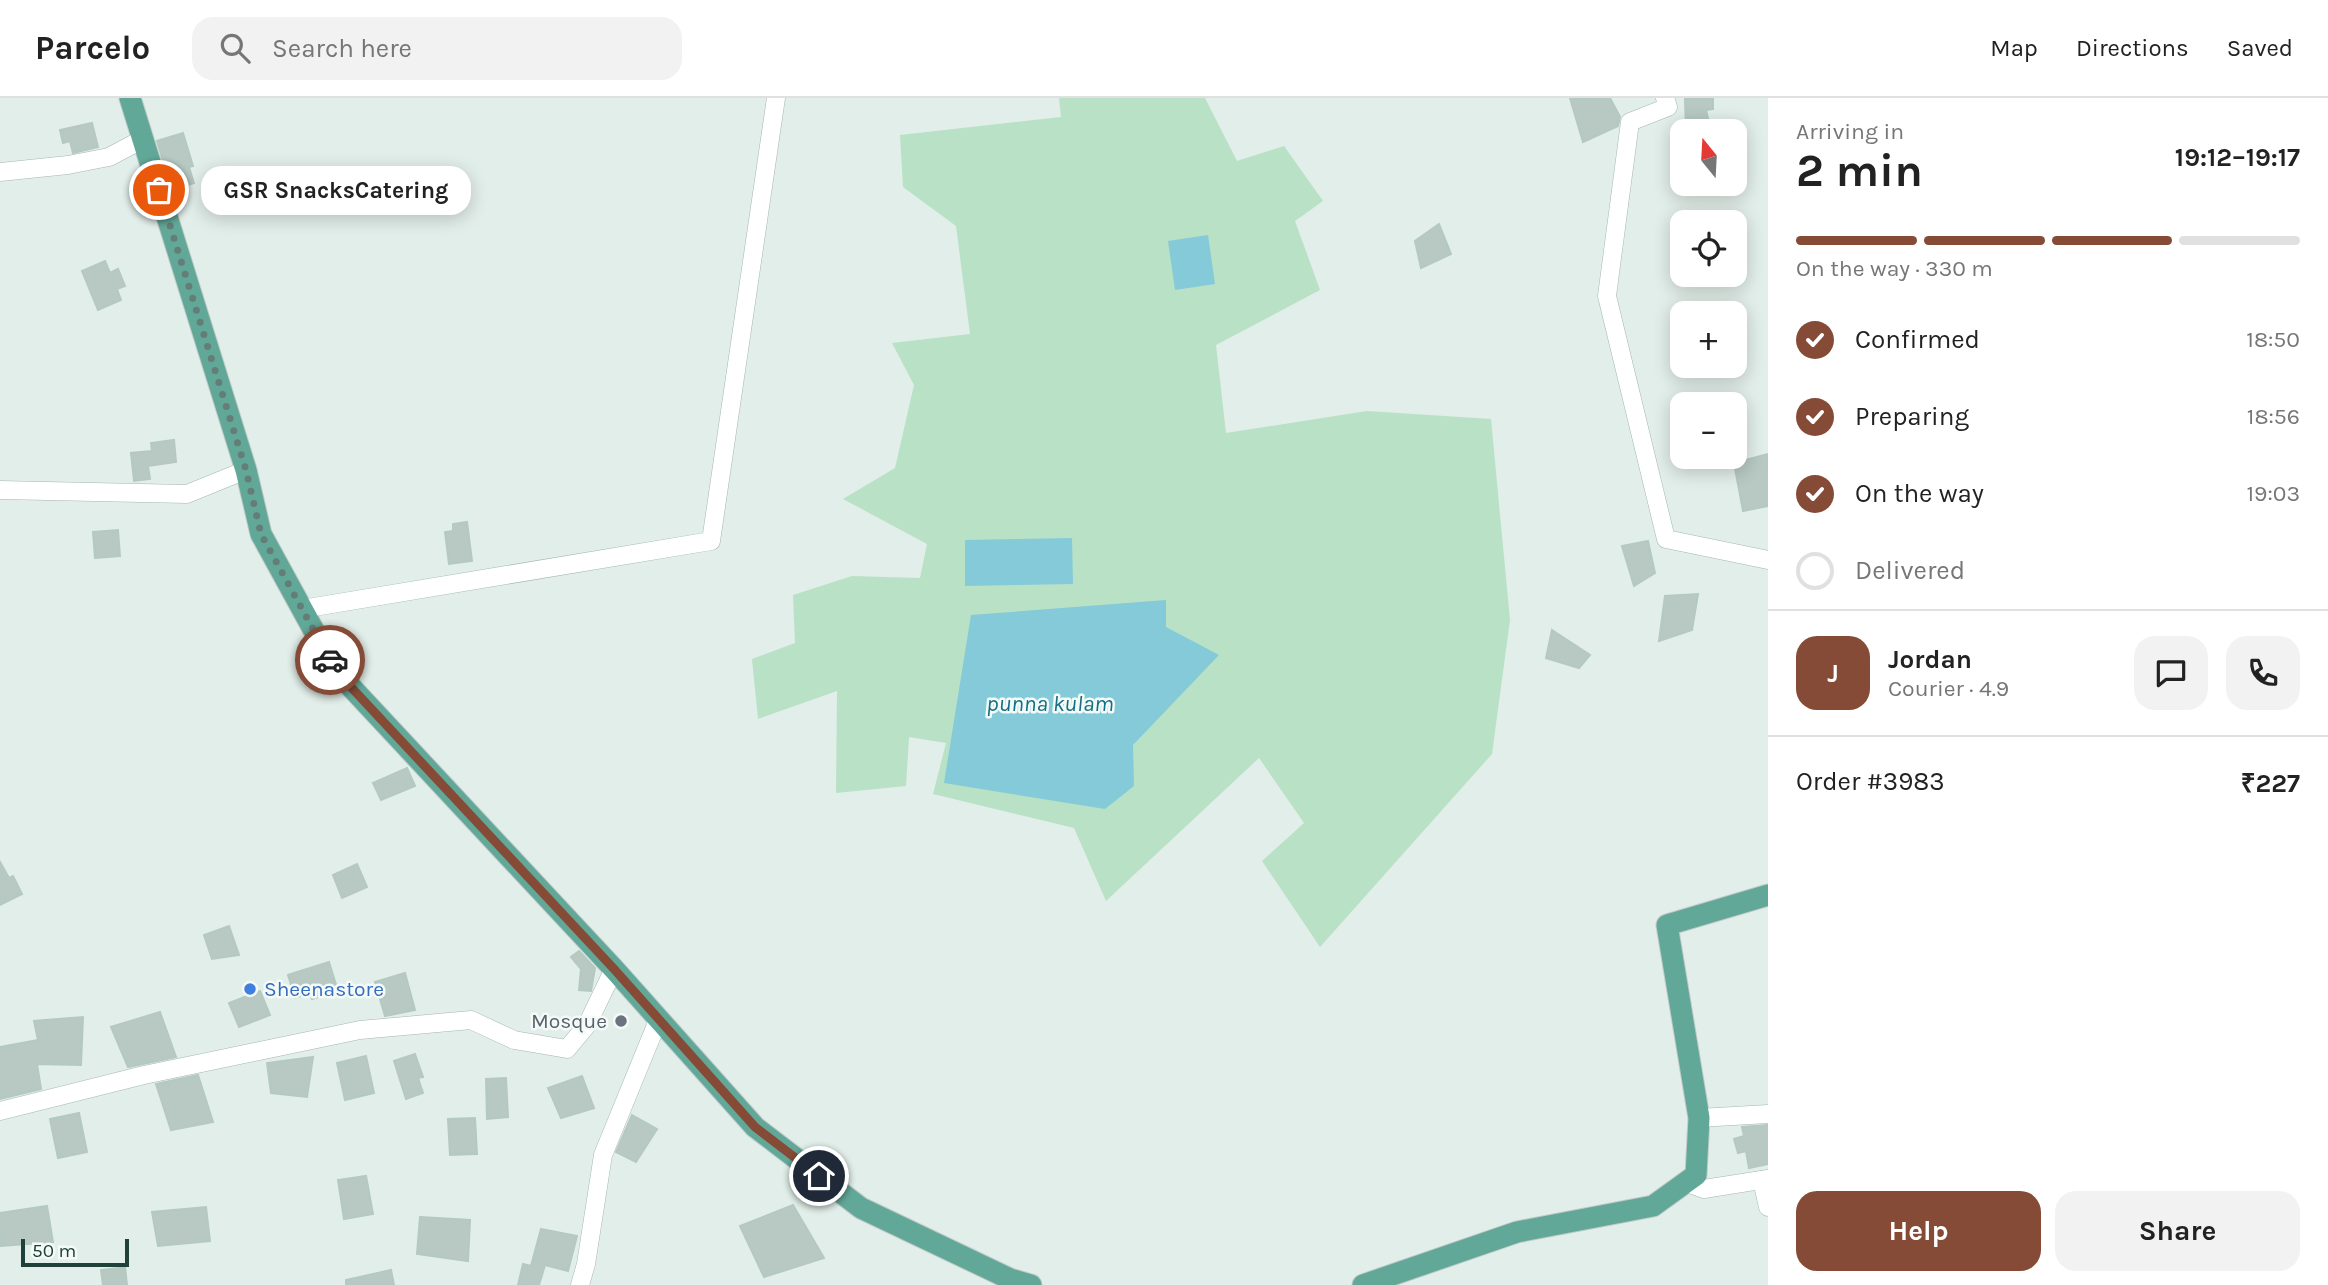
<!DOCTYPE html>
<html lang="en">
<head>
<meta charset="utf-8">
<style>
  body { margin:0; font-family:Karla,sans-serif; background:#f2f2f2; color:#222; height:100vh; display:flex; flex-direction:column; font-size:26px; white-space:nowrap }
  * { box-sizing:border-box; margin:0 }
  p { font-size:23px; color:#767676 }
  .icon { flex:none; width:38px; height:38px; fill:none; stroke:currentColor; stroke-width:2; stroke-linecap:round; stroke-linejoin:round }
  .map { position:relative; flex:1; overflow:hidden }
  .panel { display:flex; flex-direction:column; background:#fff; width:560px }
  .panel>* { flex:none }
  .needle { width:46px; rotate:342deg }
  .fabs { position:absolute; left:1670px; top:21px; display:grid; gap:14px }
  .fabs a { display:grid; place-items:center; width:77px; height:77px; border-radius:14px; background:#fff; box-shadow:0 4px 18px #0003; font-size:35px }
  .scale { position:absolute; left:21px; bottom:18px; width:108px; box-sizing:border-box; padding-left:7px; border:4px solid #204139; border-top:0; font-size:19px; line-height:24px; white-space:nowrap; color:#204139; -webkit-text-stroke:5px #f3faf7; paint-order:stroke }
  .pin { position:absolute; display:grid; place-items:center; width:60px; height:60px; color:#fff; margin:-30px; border:4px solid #fff; border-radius:50%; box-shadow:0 2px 7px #0007 }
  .courier { position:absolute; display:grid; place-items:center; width:70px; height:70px; margin:-35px; border:5px solid #854b36; border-radius:50%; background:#fff; color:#222; box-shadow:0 2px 9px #0007 }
  .bubble { position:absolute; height:49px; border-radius:21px; background:#fff; box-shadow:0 4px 18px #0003; font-size:23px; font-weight:700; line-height:49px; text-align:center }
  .head em { font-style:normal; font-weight:700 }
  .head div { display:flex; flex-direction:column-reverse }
  .head { display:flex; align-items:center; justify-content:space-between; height:119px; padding:0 28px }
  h1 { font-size:46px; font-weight:700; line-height:52px }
  .bar { display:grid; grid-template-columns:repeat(4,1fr); gap:10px 7px; align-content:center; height:84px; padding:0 28px }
  .bar i { height:9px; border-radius:5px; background:#e0e0e0 }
  .bar .active { background:#854b36 }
  .bar p { grid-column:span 4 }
  .line { display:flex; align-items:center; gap:18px; padding:0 28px; border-top:2px solid #e0e0e0 }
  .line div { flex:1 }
  .round { display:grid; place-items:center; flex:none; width:74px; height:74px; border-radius:21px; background:#f2f2f2 }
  ol { padding:0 28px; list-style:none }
  li { display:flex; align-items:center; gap:21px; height:77px }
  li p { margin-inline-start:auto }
  li .icon { padding:7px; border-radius:50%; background:#854b36; color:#fff; stroke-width:4 }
  li:last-child { color:#767676 }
  li i { width:38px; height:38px; border:4px solid #e0e0e0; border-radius:50% }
  .button { display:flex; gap:14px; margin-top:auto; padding:14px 28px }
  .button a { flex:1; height:80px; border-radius:21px; background:#854b36; color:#fff; font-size:28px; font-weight:700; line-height:80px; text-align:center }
  .button a+a { background:#f2f2f2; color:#222 }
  header { display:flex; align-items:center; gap:42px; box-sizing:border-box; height:98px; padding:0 35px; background:#fff; border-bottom:2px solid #e0e0e0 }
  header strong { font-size:33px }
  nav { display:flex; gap:38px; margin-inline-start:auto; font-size:24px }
  .search { width:490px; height:63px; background:#f2f2f2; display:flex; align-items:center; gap:18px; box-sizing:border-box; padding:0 24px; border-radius:21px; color:#767676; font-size:26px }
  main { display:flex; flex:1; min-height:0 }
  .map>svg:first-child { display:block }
  .green { fill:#b9e1c5 }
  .water { fill:#84cad9 }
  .building { fill:#b7c9c2; stroke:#b4c9c0; stroke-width:2 }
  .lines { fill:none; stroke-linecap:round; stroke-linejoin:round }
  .minor-casing { stroke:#a4b7b1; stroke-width:19 }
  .major-casing { stroke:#c1cac8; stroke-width:23 }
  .minor { stroke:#fff; stroke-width:18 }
  .major { stroke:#62a898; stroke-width:21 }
  .done { stroke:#647e77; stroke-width:7; stroke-dasharray:0 12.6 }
  .route { stroke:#854b36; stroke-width:9 }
  .shop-dot { fill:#3f7fe0; stroke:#f3faf7; stroke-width:2.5 }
  .worship-dot { fill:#6b7280; stroke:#f3faf7; stroke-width:2.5 }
  .labels { text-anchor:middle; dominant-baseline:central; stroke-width:5; stroke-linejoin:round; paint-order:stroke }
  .shop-label { font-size:21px; fill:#366cbe; stroke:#f3faf7; text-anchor:start }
  .worship-label { font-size:21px; fill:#5b616d; stroke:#f3faf7; text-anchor:end }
  .water-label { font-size:23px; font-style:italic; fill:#136f85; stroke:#f3faf7 }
</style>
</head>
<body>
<header>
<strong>Parcelo</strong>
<div class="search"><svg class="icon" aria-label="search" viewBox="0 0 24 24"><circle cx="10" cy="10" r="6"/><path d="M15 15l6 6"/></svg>Search here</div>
<nav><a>Map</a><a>Directions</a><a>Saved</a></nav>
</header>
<main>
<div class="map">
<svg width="1768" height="1187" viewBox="0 0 1768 1187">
  <rect width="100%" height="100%" fill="#e2eee9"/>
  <polygon class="green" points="1059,0 1205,0 1237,63 1284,48 1323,103 1295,123 1320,192 1216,247 1226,335 1367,313 1491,321 1510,522 1492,656 1320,849 1262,763 1304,725 1259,660 1106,803 1074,730 933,696 946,645 909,639 906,688 836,695 837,593 758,621 752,561 795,545 793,497 852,478 920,480 927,446 843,401 895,370 914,287 892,245 970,236 956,128 903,89 900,37 1061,19"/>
  <g class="water">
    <polygon points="1208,137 1215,186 1175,192 1168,143"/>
    <polygon points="1072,440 1073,486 965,488 965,442"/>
    <polygon points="1166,502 1166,529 1219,557 1133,647 1134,688 1105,711 944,685 971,517"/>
  </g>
  <g class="building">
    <polygon points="1570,0 1610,0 1620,19 1618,28 1583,44"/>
    <polygon points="1685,0 1713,0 1713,11 1706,12 1711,33 1686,33"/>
    <polygon points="92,25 98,49 73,55 70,43 63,45 60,32"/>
    <polygon points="183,35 193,68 189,69 194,85 172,92 157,43"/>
    <polygon points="1439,126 1451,156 1421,170 1415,143"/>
    <polygon points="105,163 110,175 118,171 125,188 117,191 121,202 98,212 82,173"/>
    <polygon points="174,342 176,364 148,368 150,381 134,383 131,355 152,353 151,345"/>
    <polygon points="1768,356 1768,408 1743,413 1734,365"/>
    <polygon points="467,424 472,463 449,466 445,434 453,433 453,426"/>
    <polygon points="118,432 120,458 95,460 93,434"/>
    <polygon points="1648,443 1655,475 1634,488 1622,448"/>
    <polygon points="1698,496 1692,532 1659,543 1665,498"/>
    <polygon points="1552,532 1590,557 1579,570 1546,560"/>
    <polygon points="407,670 415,688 381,702 373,685"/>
    <polygon points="0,764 9,780 13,778 22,796 0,807"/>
    <polygon points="357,766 367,789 342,800 333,777"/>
    <polygon points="229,828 239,857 212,861 204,837"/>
    <polygon points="579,853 595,870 591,893 579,892 581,871 571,859"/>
    <polygon points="329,864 338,893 312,901 310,895 295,900 288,877"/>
    <polygon points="405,875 415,912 385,918 375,884"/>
    <polygon points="260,893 270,917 239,929 229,905"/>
    <polygon points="160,914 176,959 128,969 111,929"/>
    <polygon points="83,919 81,967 37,966 41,991 0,1001 0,949 38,942 34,923"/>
    <polygon points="415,956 423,979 418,980 423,995 406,1001 394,963"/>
    <polygon points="366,958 374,995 345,1002 337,965"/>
    <polygon points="313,959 307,999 271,995 267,965"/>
    <polygon points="198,977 213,1024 171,1032 156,986"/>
    <polygon points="582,978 594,1010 561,1020 548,990"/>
    <polygon points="506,980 508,1019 487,1021 486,981"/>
    <polygon points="79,1015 87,1054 58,1060 50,1021"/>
    <polygon points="632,1017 657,1031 636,1064 616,1054"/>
    <polygon points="475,1020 477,1056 450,1057 448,1021"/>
    <polygon points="1768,1027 1768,1066 1749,1070 1746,1053 1738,1055 1734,1041 1744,1038 1742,1029"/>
    <polygon points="366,1078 373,1116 344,1121 338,1082"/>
    <polygon points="793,1107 824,1160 764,1179 740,1128"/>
    <polygon points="47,1108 53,1144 0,1148 0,1115"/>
    <polygon points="206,1109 210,1143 158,1148 152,1114"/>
    <polygon points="420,1119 470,1122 468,1163 417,1156"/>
    <polygon points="541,1131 577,1138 568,1173 545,1167 539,1187 518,1187 523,1166 531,1168"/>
    <polygon points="125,1169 127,1187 103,1187 101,1172"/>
    <polygon points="391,1172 394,1187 346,1187 346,1182"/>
  </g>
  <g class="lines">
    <g class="minor-casing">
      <g id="minor">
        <polyline points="1665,0 1668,9 1630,24 1607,198 1666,441 1768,462"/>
        <polyline points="0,74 68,67 109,59 143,41"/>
        <polyline points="0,392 187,396 246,372"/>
        <polyline points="302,511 711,443 776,0"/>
        <polyline points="0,1013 144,977 360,932 471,922 514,942 567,951 587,927 614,871"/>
        <polyline points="1699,1020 1768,1016"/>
        <polyline points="1762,1082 1768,1109"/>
        <polyline points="1685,1084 1704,1091 1768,1081"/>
        <polyline points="580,1187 586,1166 603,1057 659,920"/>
      </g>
    </g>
    <g class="major-casing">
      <g id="major">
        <polyline points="130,0 246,372 261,436 336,573 614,871 755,1029 861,1110 1010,1181 1031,1187"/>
        <polyline points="1363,1187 1517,1134 1653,1108 1696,1077 1699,1020 1667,827 1768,797"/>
      </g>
    </g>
    <use href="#minor" class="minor"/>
    <use href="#major" class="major"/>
  </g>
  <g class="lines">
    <polyline class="done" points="159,92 246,372 261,436 330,562"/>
    <polyline class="route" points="330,562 336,573 614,871 755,1029 819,1078"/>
  </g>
  <circle class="shop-dot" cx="250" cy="891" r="7"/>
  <circle class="worship-dot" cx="621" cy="923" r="7"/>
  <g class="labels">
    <g class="shop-label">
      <text x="264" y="891">Sheenastore</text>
    </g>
    <g class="worship-label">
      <text x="607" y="923">Mosque</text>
    </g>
    <g class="water-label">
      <text x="1050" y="605">punna kulam</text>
    </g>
  </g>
</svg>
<div class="fabs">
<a><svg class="needle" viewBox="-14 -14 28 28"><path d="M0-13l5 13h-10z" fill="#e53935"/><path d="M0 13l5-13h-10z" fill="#767676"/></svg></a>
<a><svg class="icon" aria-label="locate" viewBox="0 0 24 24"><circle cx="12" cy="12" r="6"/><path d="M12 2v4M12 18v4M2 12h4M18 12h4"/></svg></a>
<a>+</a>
<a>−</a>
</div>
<div class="scale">50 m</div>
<div class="pin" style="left:159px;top:92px;background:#ea580c"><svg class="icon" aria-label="bag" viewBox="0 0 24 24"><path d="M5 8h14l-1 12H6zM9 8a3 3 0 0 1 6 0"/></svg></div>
<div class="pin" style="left:819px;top:1078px;background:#1f2937"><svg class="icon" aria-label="home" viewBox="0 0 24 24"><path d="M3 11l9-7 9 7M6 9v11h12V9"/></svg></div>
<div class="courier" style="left:330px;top:562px"><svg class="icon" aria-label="car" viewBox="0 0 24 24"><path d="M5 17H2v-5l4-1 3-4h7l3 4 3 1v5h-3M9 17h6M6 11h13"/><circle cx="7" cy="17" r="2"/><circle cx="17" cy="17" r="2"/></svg></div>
<div class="bubble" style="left:201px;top:68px;width:270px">GSR SnacksCatering</div>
</div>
<section class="panel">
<div class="head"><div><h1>2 min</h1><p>Arriving in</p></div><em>19:12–19:17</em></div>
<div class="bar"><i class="active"></i><i class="active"></i><i class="active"></i><i></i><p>On the way · 330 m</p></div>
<ol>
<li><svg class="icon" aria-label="check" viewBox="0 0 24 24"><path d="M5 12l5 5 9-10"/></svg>Confirmed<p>18:50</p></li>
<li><svg class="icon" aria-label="check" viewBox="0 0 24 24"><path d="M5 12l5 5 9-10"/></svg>Preparing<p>18:56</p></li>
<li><svg class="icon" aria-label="check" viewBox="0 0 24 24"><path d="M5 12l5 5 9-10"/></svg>On the way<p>19:03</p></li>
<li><i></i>Delivered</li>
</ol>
<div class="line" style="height:126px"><b class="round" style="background:#854b36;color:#fff">J</b><div><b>Jordan</b><p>Courier · 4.9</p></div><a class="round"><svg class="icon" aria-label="chat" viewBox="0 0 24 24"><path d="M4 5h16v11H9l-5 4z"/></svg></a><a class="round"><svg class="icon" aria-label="phone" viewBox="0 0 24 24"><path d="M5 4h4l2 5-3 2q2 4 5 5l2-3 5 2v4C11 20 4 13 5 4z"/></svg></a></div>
<div class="line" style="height:91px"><div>Order #3983</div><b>₹227</b></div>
<div class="button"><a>Help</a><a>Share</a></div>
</section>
</main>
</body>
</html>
